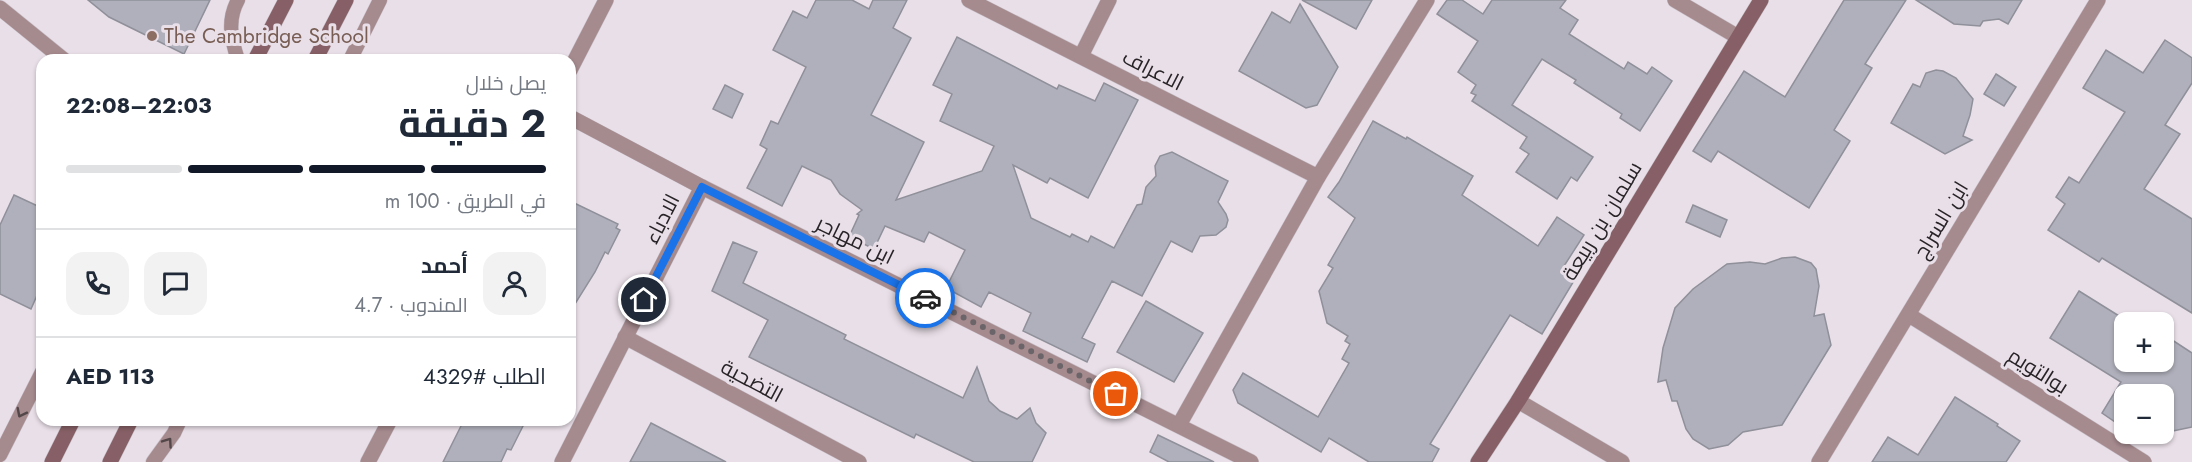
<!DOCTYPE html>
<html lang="ar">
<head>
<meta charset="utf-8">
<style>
  body { margin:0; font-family:Jost,Cairo,sans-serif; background:#f2f2f3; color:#1f2937; direction:rtl; height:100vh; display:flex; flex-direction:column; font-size:22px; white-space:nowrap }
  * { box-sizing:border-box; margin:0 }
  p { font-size:20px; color:#747a83 }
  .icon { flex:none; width:33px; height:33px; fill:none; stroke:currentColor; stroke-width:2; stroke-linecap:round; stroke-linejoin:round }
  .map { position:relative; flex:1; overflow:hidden; direction:ltr }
  .sheet { position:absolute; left:36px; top:54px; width:540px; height:372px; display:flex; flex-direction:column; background:#fff; border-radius:18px; box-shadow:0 2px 4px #0004; direction:rtl }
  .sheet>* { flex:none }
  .fabs { position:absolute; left:2114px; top:312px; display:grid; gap:12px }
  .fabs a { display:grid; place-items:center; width:60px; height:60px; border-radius:12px; background:#fff; box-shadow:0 2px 4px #0004; font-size:30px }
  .pin { position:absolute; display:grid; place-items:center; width:51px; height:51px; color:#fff; margin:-26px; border:3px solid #fff; border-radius:50%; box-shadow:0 2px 6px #0007 }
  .courier { position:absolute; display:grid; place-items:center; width:60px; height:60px; margin:-30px; border:4px solid #1a73e8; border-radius:50%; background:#fff; color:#222; box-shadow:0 2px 8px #0007 }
  .headline em { font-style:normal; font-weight:700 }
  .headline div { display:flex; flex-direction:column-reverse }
  .headline { display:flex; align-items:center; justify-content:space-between; height:102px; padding:0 30px }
  h1 { font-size:39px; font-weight:700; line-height:45px }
  .bar { display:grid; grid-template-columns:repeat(4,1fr); gap:9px 6px; align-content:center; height:72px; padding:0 30px }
  .bar i { height:8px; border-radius:4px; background:#e0e1e3 }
  .bar .selected { background:#111827 }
  .bar p { grid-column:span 4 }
  .line { display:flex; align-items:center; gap:15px; padding:0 30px; border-top:2px solid #e0e1e3 }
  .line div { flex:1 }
  .round { display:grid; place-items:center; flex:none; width:63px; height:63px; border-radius:18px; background:#f2f2f3 }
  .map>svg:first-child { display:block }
  .building { fill:#afb0bb; stroke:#8f909a; stroke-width:1.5 }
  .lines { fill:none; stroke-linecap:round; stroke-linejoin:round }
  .lane-casing { stroke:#c6bdc5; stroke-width:15 }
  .street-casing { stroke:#c6bdc5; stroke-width:16 }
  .secondary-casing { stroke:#c6bdc5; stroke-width:16 }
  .lane { stroke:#a58a8e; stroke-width:14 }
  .street { stroke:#a58a8e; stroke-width:15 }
  .secondary { stroke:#866066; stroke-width:15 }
  .oneway { stroke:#53474a }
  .done { stroke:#6b656a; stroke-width:6; stroke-dasharray:0 10.8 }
  .route { stroke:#1a73e8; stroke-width:8 }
  .education-dot { fill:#8d6e63; stroke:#e9dfe8; stroke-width:2 }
  .labels { text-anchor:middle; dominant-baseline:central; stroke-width:6; stroke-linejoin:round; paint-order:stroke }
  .education-label { font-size:21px; fill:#785e54; stroke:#e9dfe8; text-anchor:start }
  .street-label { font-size:21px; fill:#272326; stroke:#e9dfe8 }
</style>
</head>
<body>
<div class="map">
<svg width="2192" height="462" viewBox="0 0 2192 462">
  <rect width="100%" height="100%" fill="#e9dfe8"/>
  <g class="building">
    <polygon points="88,0 210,0 184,54 109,17"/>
    <polygon points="816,0 852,0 869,9 873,0 907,0 893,28 911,38 871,115 924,142 896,200 982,171 994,146 940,121 952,94 933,85 957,37 1057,89 1059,85 1095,101 1104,83 1138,100 1088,198 1050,178 1047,183 1013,165 1031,218 1070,237 1072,234 1088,242 1091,236 1114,248 1137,205 1142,204 1146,187 1156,176 1155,166 1160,156 1172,152 1228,181 1218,202 1226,214 1228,220 1226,227 1216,235 1200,236 1192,252 1171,241 1142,296 1112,281 1082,338 1095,344 1087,362 1023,331 1031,313 989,292 981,307 946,288 965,250 929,232 924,242 885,226 874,249 849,237 859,215 857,214 862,210 840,194 831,180 802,166 782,206 747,188 767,149 760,145 771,121 778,124 806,67 773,50 793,11 807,18"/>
    <polygon points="1302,0 1372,0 1356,29"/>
    <polygon points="1447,0 1462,0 1483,14 1492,0 1566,0 1560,8 1578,20 1569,34 1624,69 1628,62 1647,74 1652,67 1672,81 1640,131 1620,118 1622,114 1574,83 1576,80 1542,59 1512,105 1593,157 1577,181 1571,177 1557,199 1516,172 1529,154 1520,148 1527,137 1472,101 1476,95 1471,93 1476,85 1458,72 1478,41 1437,14"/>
    <polygon points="1844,0 1906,0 1865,64 1872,68 1834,130 1850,141 1809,208 1718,151 1711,162 1693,151 1744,71 1785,97"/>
    <polygon points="1916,0 2022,0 2008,24 1999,19 1983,21 1980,26 1954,24"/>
    <polygon points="1300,4 1338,67 1317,105 1306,108 1239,71 1272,12 1290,23"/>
    <polygon points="2165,40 2192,58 2192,83 2165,125 2180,134 2144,189 2192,219 2192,313 2102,258 2099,262 2048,230 2065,204 2056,197 2069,177 2079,183 2125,112 2083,88 2106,50 2143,73"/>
    <polygon points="1936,70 1943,71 1956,78 1973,99 1970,115 1963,136 1972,140 1945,154 1891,123 1913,84 1920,87 1926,73"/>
    <polygon points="1996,74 2016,87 2004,106 1984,94"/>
    <polygon points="725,85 743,94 732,118 713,109"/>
    <polygon points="1373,121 1406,139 1407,137 1473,176 1462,195 1538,246 1557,217 1584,235 1564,266 1578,274 1542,334 1510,315 1430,444 1439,449 1432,462 1369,462 1329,438 1321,452 1238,403 1233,390 1243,373 1318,417 1349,363 1342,359 1350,344 1345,341 1348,336 1327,323 1319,291 1333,268 1328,265 1355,218 1328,197 1339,182"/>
    <polygon points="14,195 42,208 42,284 31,309 0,294 0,225"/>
    <polygon points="570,201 618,224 616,228 620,230 608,254 605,252 595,272 570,312"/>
    <polygon points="1693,205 1727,220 1720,237 1686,222"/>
    <polygon points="733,242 757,252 743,283 846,335 844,339 963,398 977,367 989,401 1000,411 1017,419 1030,408 1036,423 1046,433 1032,462 974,462 916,434 914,438 749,357 768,320 712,291"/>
    <polygon points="1795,257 1811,263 1816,269 1819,286 1814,316 1824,314 1831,345 1782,425 1743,432 1728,445 1709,449 1693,439 1686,429 1677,401 1672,401 1666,380 1658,382 1663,348 1675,308 1693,289 1727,264 1750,262 1765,264 1782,258"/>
    <polygon points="2079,291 2124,319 2124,362 2163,362 2163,334 2192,353 2192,427 2163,433 2163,394 2124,394 2124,428 2102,413 2121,382 2050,338"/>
    <polygon points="1146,301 1203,333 1174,382 1117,352"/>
    <polygon points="1955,397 1998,424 1997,426 2020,441 2006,462 1872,462 1888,437 1918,455"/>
    <polygon points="464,420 526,420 511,450 507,449 501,462 443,462"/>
    <polygon points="651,423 726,462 630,462"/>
    <polygon points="1158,435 1214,462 1169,462 1150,452"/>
  </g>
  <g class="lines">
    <g class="lane-casing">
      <g id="lane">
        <path d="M238 0C227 20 231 39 238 60"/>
        <polyline points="350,60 380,0"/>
        <polyline points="0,455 42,372"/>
        <polyline points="153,462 174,433 180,420"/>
      </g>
    </g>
    <g class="street-casing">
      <g id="street">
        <polyline points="969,0 1318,177"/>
        <polyline points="1675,0 1738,37"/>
        <polyline points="0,8 64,60"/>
        <polyline points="1081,56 1109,0"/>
        <polyline points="570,70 606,0"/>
        <polyline points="570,117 702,187 1251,462"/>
        <polyline points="1909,315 2144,462"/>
        <polyline points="625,337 859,462"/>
        <polyline points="1518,401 1622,462"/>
        <polyline points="1179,425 1318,177 1427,0"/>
        <polyline points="368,462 390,420"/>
        <polyline points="562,462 702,187"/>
        <polyline points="1819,462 2098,0"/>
      </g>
    </g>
    <g class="secondary-casing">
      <g id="secondary">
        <polyline points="255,60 286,0"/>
        <polyline points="315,60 346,0"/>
        <polyline points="52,462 73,420"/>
        <polyline points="110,462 131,420"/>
        <polyline points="1478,462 1518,401 1761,0"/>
      </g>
    </g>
    <use href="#lane" class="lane"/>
    <use href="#street" class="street"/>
    <use href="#secondary" class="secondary"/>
  </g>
  <defs><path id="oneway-chevron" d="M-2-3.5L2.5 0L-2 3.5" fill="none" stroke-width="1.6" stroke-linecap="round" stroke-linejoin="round" transform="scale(1.5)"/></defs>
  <g class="oneway">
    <use href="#oneway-chevron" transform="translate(21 413) rotate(117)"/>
    <use href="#oneway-chevron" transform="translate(168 442) rotate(-55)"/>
  </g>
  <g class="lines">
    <polyline class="done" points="925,298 1116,394"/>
    <polyline class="route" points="644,300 702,187 925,298"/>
  </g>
  <circle class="education-dot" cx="152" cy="36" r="6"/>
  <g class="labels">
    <g class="education-label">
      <text x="164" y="36">The Cambridge School</text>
    </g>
    <g class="street-label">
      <text transform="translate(1153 70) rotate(27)">الاعراف</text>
      <text transform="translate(662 219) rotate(-63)">الادباء</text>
      <text transform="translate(1941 220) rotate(-59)">ابن السراج</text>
      <text transform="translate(1602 221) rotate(-59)">سلمان بن ربيعة</text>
      <text transform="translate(855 240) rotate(26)">ابن مهاجر</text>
      <text transform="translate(2038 371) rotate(32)">بوالتويم</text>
      <text transform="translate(752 381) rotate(28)">التضحية</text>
    </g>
  </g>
</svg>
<div class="fabs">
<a>+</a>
<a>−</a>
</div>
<div class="pin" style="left:1116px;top:394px;background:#ea580c"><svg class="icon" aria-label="bag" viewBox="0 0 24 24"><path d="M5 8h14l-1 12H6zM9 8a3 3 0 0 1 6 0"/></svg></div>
<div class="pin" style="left:644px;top:300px;background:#1f2937"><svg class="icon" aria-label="home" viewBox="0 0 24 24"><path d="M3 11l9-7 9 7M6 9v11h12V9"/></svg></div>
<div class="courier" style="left:925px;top:298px"><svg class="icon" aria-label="car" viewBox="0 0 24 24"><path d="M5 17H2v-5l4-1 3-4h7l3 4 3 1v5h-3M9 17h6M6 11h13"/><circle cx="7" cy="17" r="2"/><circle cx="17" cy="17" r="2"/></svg></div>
<section class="sheet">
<div class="headline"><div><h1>2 دقيقة</h1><p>يصل خلال</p></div><em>22:03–22:08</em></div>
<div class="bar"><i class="selected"></i><i class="selected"></i><i class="selected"></i><i></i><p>في الطريق · 100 m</p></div>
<div class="line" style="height:108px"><a class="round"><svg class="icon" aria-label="person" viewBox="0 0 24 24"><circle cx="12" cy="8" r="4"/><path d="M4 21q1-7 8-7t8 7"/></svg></a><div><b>أحمد</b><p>المندوب · 4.7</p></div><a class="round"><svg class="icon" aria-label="chat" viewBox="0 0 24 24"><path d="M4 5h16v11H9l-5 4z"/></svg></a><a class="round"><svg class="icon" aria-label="phone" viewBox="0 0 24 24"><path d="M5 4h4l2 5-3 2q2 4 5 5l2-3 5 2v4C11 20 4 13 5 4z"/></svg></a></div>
<div class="line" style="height:78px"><div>الطلب #4329</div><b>AED 113</b></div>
</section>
</div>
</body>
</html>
